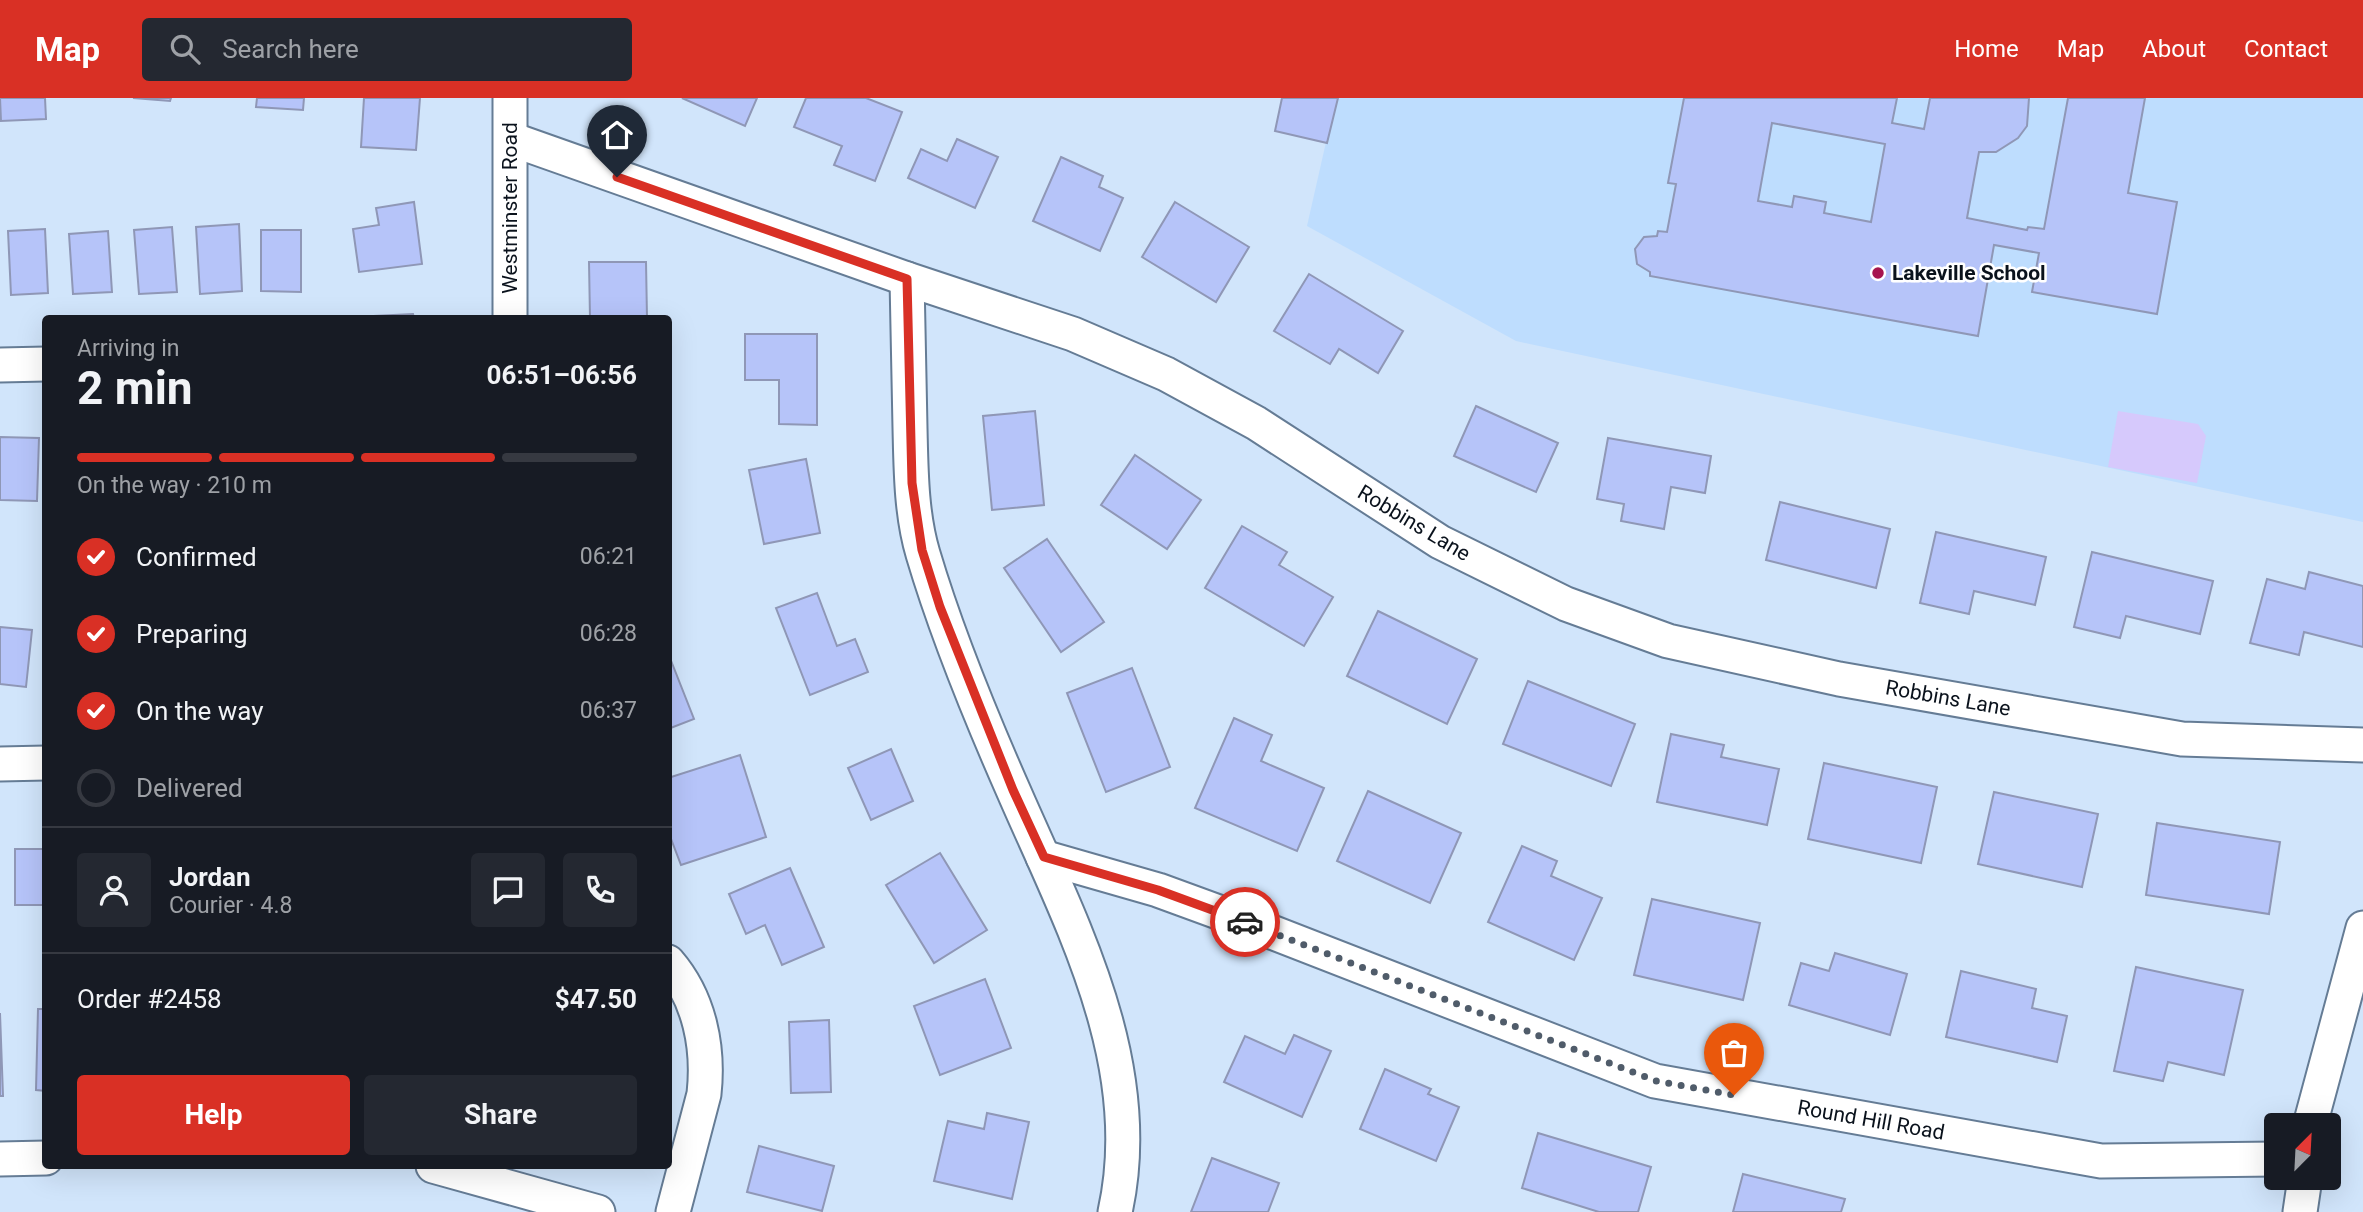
<!DOCTYPE html>
<html lang="en">
<head>
<meta charset="utf-8">
<style>
  body { margin:0; font-family:Roboto,sans-serif; background:#242831; color:#f1f3f6; height:100vh; display:flex; flex-direction:column; font-size:26px; white-space:nowrap }
  * { box-sizing:border-box; margin:0 }
  p { font-size:23px; color:#9ea1a6 }
  .icon { flex:none; width:38px; height:38px; fill:none; stroke:currentColor; stroke-width:2; stroke-linecap:round; stroke-linejoin:round }
  .map { position:relative; flex:1; overflow:hidden }
  .side { position:absolute; left:42px; top:217px; width:630px; height:854px; display:flex; flex-direction:column; background:#171b24; border-radius:7px; box-shadow:0 7px 28px #0002 }
  .side>* { flex:none }
  .needle { width:46px; rotate:24deg }
  .tools { position:absolute; left:2264px; top:1015px; display:grid; gap:14px }
  .tools a { display:grid; place-items:center; width:77px; height:77px; border-radius:7px; background:#171b24; box-shadow:0 7px 28px #0002; font-size:35px }
  .pin { position:absolute; display:grid; place-items:center; width:60px; height:60px; color:#fff; margin:-72px -30px; border-radius:50% 50% 50% 0; rotate:-45deg; box-shadow:0 0 7px #0007 }
  .pin .icon { rotate:45deg }
  .courier { position:absolute; display:grid; place-items:center; width:70px; height:70px; margin:-35px; border:5px solid #d93025; border-radius:50%; background:#fff; color:#222; box-shadow:0 2px 9px #0007 }
  .summary em { font-style:normal; font-weight:700 }
  .summary div { display:flex; flex-direction:column-reverse }
  .summary { display:flex; align-items:center; justify-content:space-between; height:119px; padding:0 35px }
  h1 { font-size:46px; font-weight:700; line-height:52px }
  .bar { display:grid; grid-template-columns:repeat(4,1fr); gap:10px 7px; align-content:center; height:84px; padding:0 35px }
  .bar i { height:9px; border-radius:5px; background:#363941 }
  .bar .active { background:#d93025 }
  .bar p { grid-column:span 4 }
  .line { display:flex; align-items:center; gap:18px; padding:0 35px; border-top:2px solid #363941 }
  .line div { flex:1 }
  .round { display:grid; place-items:center; flex:none; width:74px; height:74px; border-radius:7px; background:#242831 }
  ol { padding:0 35px; list-style:none }
  li { display:flex; align-items:center; gap:21px; height:77px }
  li p { margin-inline-start:auto }
  li .icon { padding:7px; border-radius:50%; background:#d93025; color:#fff; stroke-width:4 }
  li:last-child { color:#9ea1a6 }
  li i { width:38px; height:38px; border:4px solid #363941; border-radius:50% }
  .action { display:flex; gap:14px; margin-top:auto; padding:14px 35px }
  .action a { flex:1; height:80px; border-radius:7px; background:#d93025; color:#fff; font-size:28px; font-weight:700; line-height:80px; text-align:center }
  .action a+a { background:#242831; color:#f1f3f6 }
  header { display:flex; align-items:center; gap:42px; box-sizing:border-box; height:98px; padding:0 35px; background:#d93025; color:#fff }
  header strong { font-size:33px }
  nav { display:flex; gap:38px; margin-inline-start:auto; font-size:24px }
  .search { width:490px; height:63px; background:#242831; display:flex; align-items:center; gap:18px; box-sizing:border-box; padding:0 24px; border-radius:7px; color:#9ea1a6; font-size:26px }
  .map>svg:first-child { display:block }
  .built { fill:#beddfe }
  .park { fill:#d6c9fc }
  .building { fill:#b6c4f9; stroke:#8f97b6; stroke-width:2; fill-rule:evenodd }
  .lines { fill:none; stroke-linecap:round; stroke-linejoin:round }
  .street-casing { stroke:#657c95; stroke-width:37 }
  .street { stroke:#fff; stroke-width:33 }
  .done { stroke:#505c6a; stroke-width:7; stroke-dasharray:0 12.6 }
  .route { stroke:#d93025; stroke-width:9 }
  .poi-dot { fill:#a7144e; stroke:#fff; stroke-width:2.5 }
  .labels { text-anchor:middle; dominant-baseline:central; stroke-width:5; stroke-linejoin:round; paint-order:stroke }
  .street-label { font-size:21px; fill:#0a121c; stroke:#fff }
  .poi-label { font-size:21px; font-weight:bold; fill:#0a121c; stroke:#fff; text-anchor:start }
</style>
</head>
<body>
<header>
<strong>Map</strong>
<div class="search"><svg class="icon" aria-label="search" viewBox="0 0 24 24"><circle cx="10" cy="10" r="6"/><path d="M15 15l6 6"/></svg>Search here</div>
<nav><a>Home</a><a>Map</a><a>About</a><a>Contact</a></nav>
</header>
<div class="map">
<svg width="2363" height="1114" viewBox="0 0 2363 1114">
  <rect width="100%" height="100%" fill="#d1e5fb"/>
  <polygon class="built" points="1336,0 2363,0 2363,424 1516,243 1307,128"/>
  <polygon class="park" points="2118,313 2198,326 2206,338 2197,385 2108,369"/>
  <g class="building">
    <polygon points="0,0 45,0 46,21 1,23"/>
    <polygon points="133,0 171,0 170,3"/>
    <polygon points="257,0 304,0 303,12 256,9"/>
    <polygon points="364,0 420,0 416,52 361,49"/>
    <polygon points="682,0 757,0 745,28"/>
    <polygon points="806,0 866,0 902,14 875,83 834,67 842,48 794,29"/>
    <polygon points="1282,0 1338,0 1327,45 1275,33"/>
    <path d="M1684 0H1897L1892 25 1924 31 1930 0H2029L2027 28 2018 40 1996 54H1979L1967 120 2027 132 2028 129 2044 131 2068 0H2145L2128 95 2177 104 2157 216 2032 194 2039 155 1994 147 1978 238 1650 178V174L1637 166 1635 151 1644 139 1657 138 1658 133 1667 134 1676 86 1668 85ZM1772 25 1885 46 1871 124 1824 115 1826 104 1794 98 1792 109 1758 103Z"/>
    <polygon points="957,41 998,59 975,110 908,80 921,51 947,63"/>
    <polygon points="1061,59 1103,78 1099,89 1123,100 1100,153 1033,123"/>
    <polygon points="414,104 422,166 359,174 353,131 379,127 376,110"/>
    <polygon points="1175,104 1249,149 1216,204 1142,159"/>
    <polygon points="239,126 242,193 200,196 196,129"/>
    <polygon points="172,129 177,194 139,196 134,132"/>
    <polygon points="45,131 48,195 11,197 8,133"/>
    <polygon points="261,132 301,132 301,194 261,193"/>
    <polygon points="108,133 112,194 73,196 69,136"/>
    <polygon points="589,164 646,164 647,220 590,220"/>
    <polygon points="1309,176 1403,233 1378,275 1339,251 1330,266 1274,233"/>
    <polygon points="413,216 414,220 374,220 374,218"/>
    <polygon points="745,236 817,236 817,327 779,326 779,282 745,282"/>
    <polygon points="1476,308 1558,345 1536,394 1454,358"/>
    <polygon points="1035,313 1044,407 992,412 983,318"/>
    <polygon points="0,339 39,340 37,403 0,402"/>
    <polygon points="1608,340 1711,358 1705,395 1671,389 1664,431 1621,423 1624,406 1597,401"/>
    <polygon points="1135,357 1201,402 1167,451 1101,407"/>
    <polygon points="806,361 820,435 764,446 749,372"/>
    <polygon points="1780,404 1890,431 1876,490 1766,462"/>
    <polygon points="1242,428 1287,454 1279,467 1333,499 1304,548 1205,490"/>
    <polygon points="1936,434 2046,459 2035,507 1974,493 1969,516 1920,505"/>
    <polygon points="1047,441 1104,524 1061,554 1004,470"/>
    <polygon points="2092,454 2213,483 2200,536 2126,518 2120,540 2074,529"/>
    <polygon points="2309,474 2363,488 2363,549 2304,534 2299,557 2250,545 2267,481 2305,491"/>
    <polygon points="817,495 837,548 855,541 868,574 810,597 776,510"/>
    <polygon points="1378,513 1477,561 1447,626 1347,578"/>
    <polygon points="0,529 32,532 26,589 0,586"/>
    <polygon points="668,555 694,621 668,631"/>
    <polygon points="1132,570 1170,669 1106,694 1067,595"/>
    <polygon points="1528,583 1635,626 1611,688 1503,646"/>
    <polygon points="1234,620 1272,637 1261,663 1324,690 1297,753 1195,710"/>
    <polygon points="1671,636 1724,647 1721,659 1779,671 1767,727 1657,704"/>
    <polygon points="891,651 913,703 871,722 848,670"/>
    <polygon points="740,657 766,739 681,767 668,733 668,680"/>
    <polygon points="1824,665 1937,689 1921,765 1808,741"/>
    <polygon points="1368,693 1461,735 1430,805 1337,763"/>
    <polygon points="1994,694 2098,716 2082,789 1978,766"/>
    <polygon points="2157,725 2280,744 2269,816 2146,797"/>
    <polygon points="1522,748 1557,763 1551,778 1602,800 1574,862 1488,824"/>
    <rect x="15" y="751" width="31" height="56"/>
    <polygon points="940,755 987,832 934,865 886,787"/>
    <polygon points="790,770 824,849 782,867 765,827 746,836 729,796"/>
    <polygon points="1652,801 1760,825 1743,902 1634,877"/>
    <polygon points="1835,855 1907,876 1890,937 1789,907 1801,865 1829,873"/>
    <polygon points="2136,869 2243,892 2224,977 2168,964 2163,983 2114,973"/>
    <polygon points="1961,873 2036,891 2032,910 2067,918 2057,964 1946,939"/>
    <polygon points="985,881 1011,950 940,977 914,908"/>
    <polygon points="38,911 46,911 46,993 36,992"/>
    <polygon points="0,915 3,998 0,998"/>
    <polygon points="829,922 831,994 791,995 789,924"/>
    <polygon points="1294,937 1331,953 1302,1019 1224,984 1245,938 1285,956"/>
    <polygon points="1385,971 1431,991 1428,996 1459,1009 1436,1063 1360,1031"/>
    <polygon points="987,1015 1029,1024 1012,1101 934,1083 948,1023 984,1031"/>
    <polygon points="1538,1035 1651,1069 1638,1114 1599,1114 1522,1090"/>
    <polygon points="759,1048 834,1068 822,1113 747,1094"/>
    <polygon points="1212,1060 1279,1085 1268,1114 1191,1114"/>
    <polygon points="1743,1076 1845,1101 1841,1114 1733,1114"/>
  </g>
  <g class="lines">
    <g class="street-casing">
      <g id="street">
        <polyline points="511,41 907,181 1073,236 1166,276 1256,325 1440,444 1566,506 1668,543 1839,581 2182,641 2363,647"/>
        <path d="M907 181C908 231 909 280 910 330 911 371 911 416 923 456 947 537 980 617 1014 694 1071 825 1148 966 1115 1114"/>
        <polyline points="510,220 510,0"/>
        <polyline points="0,267 46,266"/>
        <polyline points="0,666 46,665"/>
        <polyline points="1043,759 1158,792 1251,826 1655,983 2101,1063 2277,1061"/>
        <path d="M668 864C700 901 709 950 704 996L673 1114"/>
        <polyline points="2310,1027 2363,830"/>
        <polyline points="0,1061 46,1060"/>
        <polyline points="433,1068 598,1114"/>
        <polyline points="2300,1114 2305,1080"/>
      </g>
    </g>
    <use href="#street" class="street"/>
  </g>
  <g class="lines">
    <polyline class="done" points="1245,824 1656,983 1734,997"/>
    <polyline class="route" points="617,79 907,181 912,385 922,452 940,509 1013,692 1044,759 1158,792 1245,824"/>
  </g>
  <circle class="poi-dot" cx="1878" cy="175" r="7"/>
  <g class="labels">
    <g class="street-label">
      <text transform="translate(510 110) rotate(-90)">Westminster Road</text>
      <text transform="translate(1414 425) rotate(31)">Robbins Lane</text>
      <text transform="translate(1948 600) rotate(10)">Robbins Lane</text>
      <text transform="translate(1871 1022) rotate(10)">Round Hill Road</text>
    </g>
    <g class="poi-label">
      <text x="1892" y="175">Lakeville School</text>
    </g>
  </g>
</svg>
<div class="tools">
<a><svg class="needle" viewBox="-14 -14 28 28"><path d="M0-13l5 13h-10z" fill="#e53935"/><path d="M0 13l5-13h-10z" fill="#9ea1a6"/></svg></a>
</div>
<div class="pin" style="left:1734px;top:997px;background:#ea580c"><svg class="icon" aria-label="bag" viewBox="0 0 24 24"><path d="M5 8h14l-1 12H6zM9 8a3 3 0 0 1 6 0"/></svg></div>
<div class="pin" style="left:617px;top:79px;background:#1f2937"><svg class="icon" aria-label="home" viewBox="0 0 24 24"><path d="M3 11l9-7 9 7M6 9v11h12V9"/></svg></div>
<div class="courier" style="left:1245px;top:824px"><svg class="icon" aria-label="car" viewBox="0 0 24 24"><path d="M5 17H2v-5l4-1 3-4h7l3 4 3 1v5h-3M9 17h6M6 11h13"/><circle cx="7" cy="17" r="2"/><circle cx="17" cy="17" r="2"/></svg></div>
<section class="side">
<div class="summary"><div><h1>2 min</h1><p>Arriving in</p></div><em>06:51–06:56</em></div>
<div class="bar"><i class="active"></i><i class="active"></i><i class="active"></i><i></i><p>On the way · 210 m</p></div>
<ol>
<li><svg class="icon" aria-label="check" viewBox="0 0 24 24"><path d="M5 12l5 5 9-10"/></svg>Confirmed<p>06:21</p></li>
<li><svg class="icon" aria-label="check" viewBox="0 0 24 24"><path d="M5 12l5 5 9-10"/></svg>Preparing<p>06:28</p></li>
<li><svg class="icon" aria-label="check" viewBox="0 0 24 24"><path d="M5 12l5 5 9-10"/></svg>On the way<p>06:37</p></li>
<li><i></i>Delivered</li>
</ol>
<div class="line" style="height:126px"><a class="round"><svg class="icon" aria-label="person" viewBox="0 0 24 24"><circle cx="12" cy="8" r="4"/><path d="M4 21q1-7 8-7t8 7"/></svg></a><div><b>Jordan</b><p>Courier · 4.8</p></div><a class="round"><svg class="icon" aria-label="chat" viewBox="0 0 24 24"><path d="M4 5h16v11H9l-5 4z"/></svg></a><a class="round"><svg class="icon" aria-label="phone" viewBox="0 0 24 24"><path d="M5 4h4l2 5-3 2q2 4 5 5l2-3 5 2v4C11 20 4 13 5 4z"/></svg></a></div>
<div class="line" style="height:91px"><div>Order #2458</div><b>$47.50</b></div>
<div class="action"><a>Help</a><a>Share</a></div>
</section>
</div>
</body>
</html>
